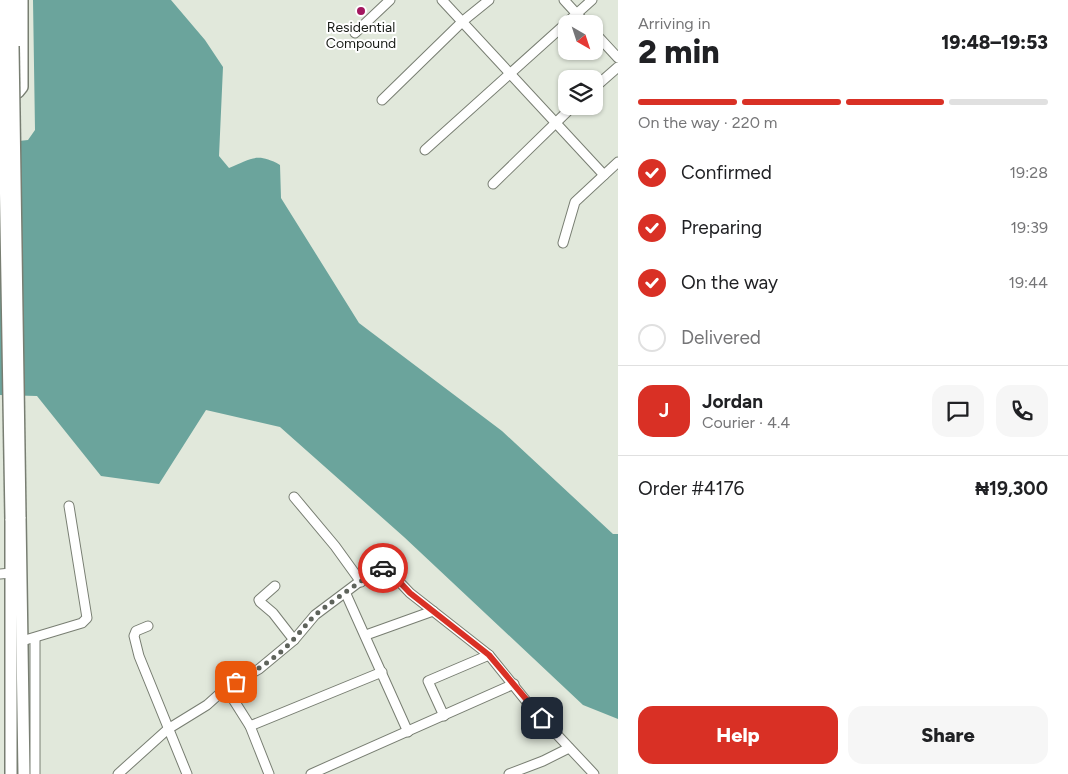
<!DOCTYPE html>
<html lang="en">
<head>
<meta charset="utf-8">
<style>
  body { margin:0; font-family:Figtree,sans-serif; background:#f6f6f6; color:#202124; height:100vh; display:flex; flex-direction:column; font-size:19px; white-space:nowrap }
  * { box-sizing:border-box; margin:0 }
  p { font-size:16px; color:#757577 }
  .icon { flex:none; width:28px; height:28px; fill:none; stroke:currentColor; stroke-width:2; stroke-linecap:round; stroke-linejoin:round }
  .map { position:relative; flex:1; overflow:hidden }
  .side { display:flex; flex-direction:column; background:#fff; width:450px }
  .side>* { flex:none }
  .needle { width:32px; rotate:141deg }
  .fabs { position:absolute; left:558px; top:15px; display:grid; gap:10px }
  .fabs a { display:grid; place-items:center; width:45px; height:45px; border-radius:10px; background:#fff; box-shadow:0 1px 4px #0004; font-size:25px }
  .pin { position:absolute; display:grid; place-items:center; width:42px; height:42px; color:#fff; margin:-21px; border-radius:10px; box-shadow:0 2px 8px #0006 }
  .courier { position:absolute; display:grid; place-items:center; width:50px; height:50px; margin:-25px; border:4px solid #d93025; border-radius:50%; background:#fff; color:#222; box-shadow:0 1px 6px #0007 }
  .overview em { font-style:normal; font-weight:800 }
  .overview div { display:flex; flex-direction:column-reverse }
  .overview { display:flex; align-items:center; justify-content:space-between; height:85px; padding:0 20px }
  h1 { font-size:32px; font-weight:800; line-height:38px }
  .bar { display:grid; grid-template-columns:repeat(4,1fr); gap:8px 5px; align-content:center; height:60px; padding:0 20px }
  .bar i { height:6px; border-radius:4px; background:#e0e0e0 }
  .bar .active { background:#d93025 }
  .bar p { grid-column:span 4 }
  .line { display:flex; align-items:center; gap:12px; padding:0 20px; border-top:1px solid #e0e0e0 }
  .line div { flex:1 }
  .round { display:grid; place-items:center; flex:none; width:52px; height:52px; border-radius:15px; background:#f6f6f6 }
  ol { padding:0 20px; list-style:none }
  li { display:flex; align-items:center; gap:15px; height:55px }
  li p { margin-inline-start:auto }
  li .icon { padding:5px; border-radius:50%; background:#d93025; color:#fff; stroke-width:4 }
  li:last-child { color:#757577 }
  li i { width:28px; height:28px; border:2px solid #e0e0e0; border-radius:50% }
  .action { display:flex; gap:10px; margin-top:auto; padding:10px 20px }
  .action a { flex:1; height:58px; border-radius:15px; background:#d93025; color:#fff; font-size:20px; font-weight:800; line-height:58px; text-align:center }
  .action a+a { background:#f6f6f6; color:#202124 }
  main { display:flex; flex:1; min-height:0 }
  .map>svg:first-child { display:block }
  .water { fill:#6ba49c }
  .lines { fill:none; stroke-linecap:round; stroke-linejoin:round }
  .minor-casing { stroke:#787e72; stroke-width:11 }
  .major-casing { stroke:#787e72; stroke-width:14 }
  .minor { stroke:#fff; stroke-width:9 }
  .major { stroke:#fff; stroke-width:11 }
  .major-bridge-casing { stroke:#787e72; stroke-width:14; stroke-linecap:butt }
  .major-bridge { stroke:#fff; stroke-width:11 }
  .done { stroke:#5e635b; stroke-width:5; stroke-dasharray:0 9 }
  .route { stroke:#d93025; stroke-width:6 }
  .poi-dot { fill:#a3175f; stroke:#fff; stroke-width:2 }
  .labels { text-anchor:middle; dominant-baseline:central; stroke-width:4; stroke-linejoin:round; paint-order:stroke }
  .poi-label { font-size:14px; fill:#181b16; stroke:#fff }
</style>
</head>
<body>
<main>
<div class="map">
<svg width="618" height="774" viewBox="0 0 618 774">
  <rect width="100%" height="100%" fill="#e1e8db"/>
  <path class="water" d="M33 0H171L205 40 223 67 219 156 229 168C251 159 257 152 280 165L281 198 359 323 502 431 613 534H618V719L583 705 404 537 280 427 206 410 159 484 101 476 37 396 0 395V143L28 140 35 130Z"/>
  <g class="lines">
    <g class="minor-casing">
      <g id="minor">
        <polyline points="442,0 604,175"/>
        <polyline points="564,0 586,24"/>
        <polyline points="594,32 618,58"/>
        <polyline points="355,33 390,0"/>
        <polyline points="594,88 618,67"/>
        <polyline points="382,100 463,21 489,0"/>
        <polyline points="425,150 592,0"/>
        <polyline points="493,184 573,106"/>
        <polyline points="563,243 575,202 618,162"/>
        <polyline points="294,497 335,546 361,582"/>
        <polyline points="0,574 11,573"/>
        <polyline points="275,586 259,600 260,602 273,613 294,640"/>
        <polyline points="346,594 408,732"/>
        <polyline points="148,626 136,631 134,636 139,656 187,774"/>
        <polyline points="366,635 433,611"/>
        <polyline points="22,641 82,623 87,618 69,506"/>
        <polyline points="226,688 250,726 269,774"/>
        <polyline points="444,716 428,681 489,655"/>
        <polyline points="250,726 382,672"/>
        <polyline points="35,774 35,638"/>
        <polyline points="118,774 168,729 207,705 226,688 259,669 294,640 315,615 367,576 382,568 392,574 410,593 489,655 531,707 594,774"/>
        <polyline points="311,774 514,684"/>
        <polyline points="509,774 543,761 569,748"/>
      </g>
    </g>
    <g class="major-casing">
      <g id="major">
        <polyline points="3,0 3,46"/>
        <polyline points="12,0 13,46"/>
        <polyline points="7,93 18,92 22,87 22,0"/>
        <polyline points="20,517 24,774"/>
        <polyline points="11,519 11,774"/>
      </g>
    </g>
    <use href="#minor" class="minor"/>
    <use href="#major" class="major"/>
    <g class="major-bridge-casing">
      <g id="major-bridge">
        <polyline points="3,46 11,519"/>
        <polyline points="13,46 20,517"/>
      </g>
    </g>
    <use href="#major-bridge" class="major-bridge"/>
  </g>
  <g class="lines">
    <path class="done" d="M236 682C253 672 270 662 284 649 295 639 303 628 313 617 320 610 375 570 383 568"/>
    <polyline class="route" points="383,568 392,574 410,593 489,655 542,718"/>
  </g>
  <circle class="poi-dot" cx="361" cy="11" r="5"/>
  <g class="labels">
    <g class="poi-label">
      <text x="361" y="27">Residential<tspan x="361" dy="16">Compound</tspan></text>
    </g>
  </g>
</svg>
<div class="fabs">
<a><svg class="needle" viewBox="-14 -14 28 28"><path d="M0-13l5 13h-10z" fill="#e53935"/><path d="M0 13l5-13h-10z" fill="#757577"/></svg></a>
<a><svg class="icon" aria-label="layers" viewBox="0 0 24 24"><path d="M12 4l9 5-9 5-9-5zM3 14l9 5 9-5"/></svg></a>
</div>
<div class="pin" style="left:236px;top:682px;background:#ea580c"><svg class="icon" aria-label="bag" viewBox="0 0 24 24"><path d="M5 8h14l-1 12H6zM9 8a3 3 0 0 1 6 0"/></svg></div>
<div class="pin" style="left:542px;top:718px;background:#1f2937"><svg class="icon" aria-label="home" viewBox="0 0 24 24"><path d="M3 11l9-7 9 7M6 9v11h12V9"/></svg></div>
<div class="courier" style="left:383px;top:568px"><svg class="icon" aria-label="car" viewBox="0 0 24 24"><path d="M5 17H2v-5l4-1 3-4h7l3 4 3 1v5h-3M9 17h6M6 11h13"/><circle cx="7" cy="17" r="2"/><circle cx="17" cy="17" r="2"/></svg></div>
</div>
<section class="side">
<div class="overview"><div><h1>2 min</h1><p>Arriving in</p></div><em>19:48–19:53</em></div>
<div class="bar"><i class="active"></i><i class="active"></i><i class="active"></i><i></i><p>On the way · 220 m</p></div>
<ol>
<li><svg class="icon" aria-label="check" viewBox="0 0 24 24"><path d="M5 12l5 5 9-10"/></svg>Confirmed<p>19:28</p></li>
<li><svg class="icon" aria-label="check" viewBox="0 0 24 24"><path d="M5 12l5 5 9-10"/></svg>Preparing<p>19:39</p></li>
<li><svg class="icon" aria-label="check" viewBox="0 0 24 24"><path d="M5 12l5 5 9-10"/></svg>On the way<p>19:44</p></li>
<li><i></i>Delivered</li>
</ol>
<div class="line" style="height:90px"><b class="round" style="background:#d93025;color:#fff">J</b><div><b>Jordan</b><p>Courier · 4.4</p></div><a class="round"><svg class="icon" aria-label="chat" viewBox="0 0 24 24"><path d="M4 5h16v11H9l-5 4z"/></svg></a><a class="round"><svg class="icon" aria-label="phone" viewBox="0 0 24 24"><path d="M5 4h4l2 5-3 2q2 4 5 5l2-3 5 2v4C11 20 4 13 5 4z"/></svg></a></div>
<div class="line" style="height:65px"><div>Order #4176</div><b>₦19,300</b></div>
<div class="action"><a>Help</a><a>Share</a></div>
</section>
</main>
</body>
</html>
